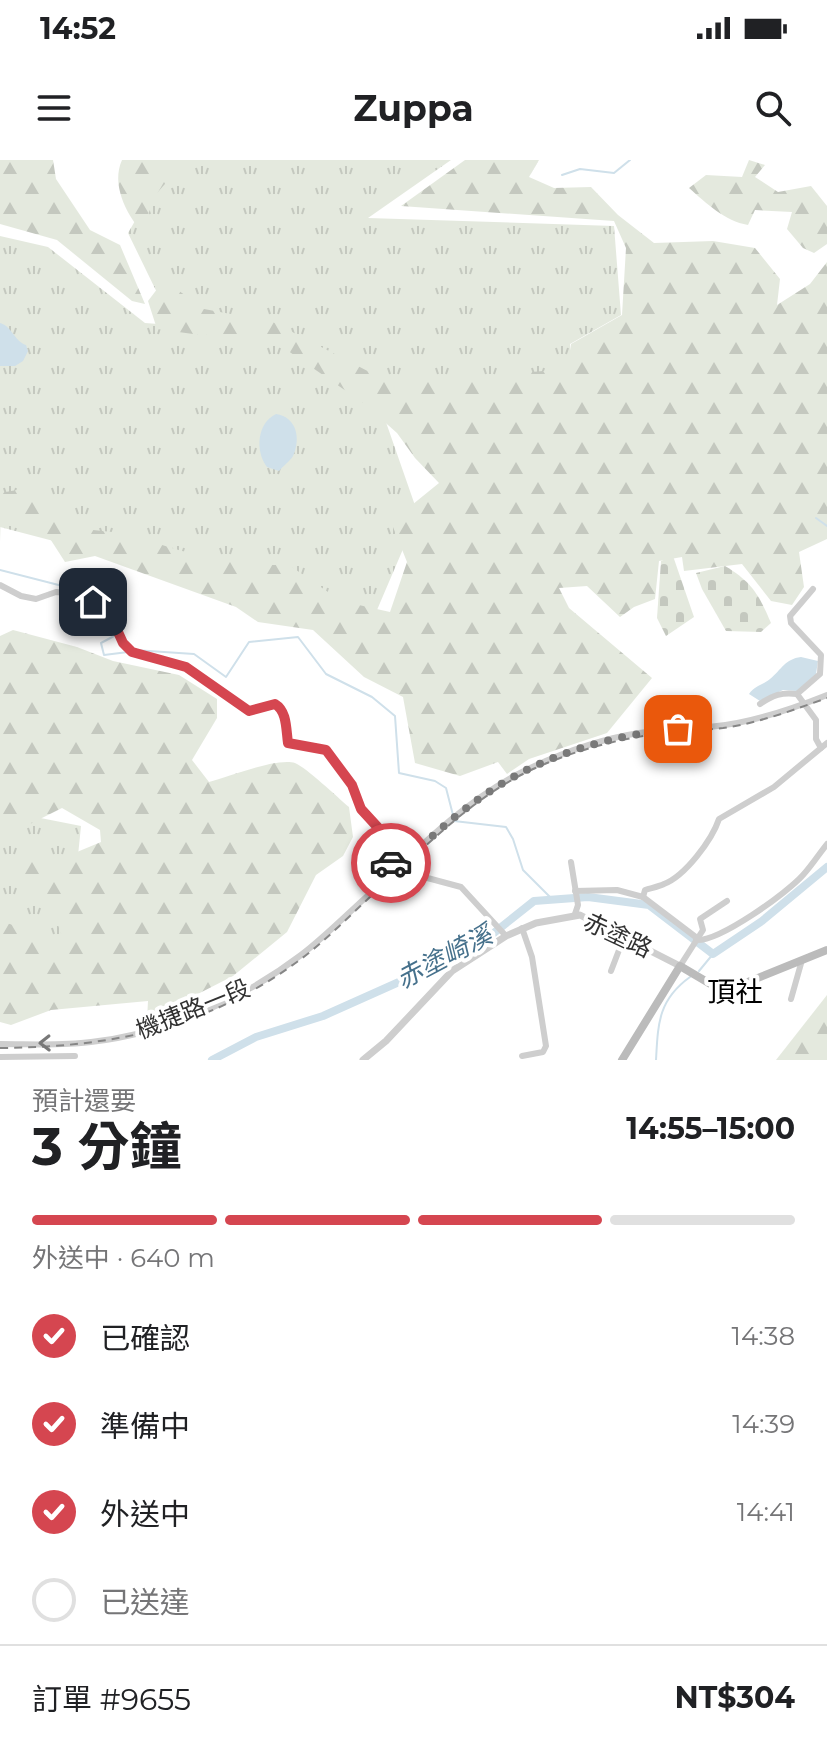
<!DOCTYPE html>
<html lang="zh-TW">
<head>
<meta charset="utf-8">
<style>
  body { margin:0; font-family:Montserrat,"Noto Sans TC",sans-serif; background:#f6f6f6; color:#202124; height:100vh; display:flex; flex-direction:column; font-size:30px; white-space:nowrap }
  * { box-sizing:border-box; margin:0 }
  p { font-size:26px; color:#757577 }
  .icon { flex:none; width:44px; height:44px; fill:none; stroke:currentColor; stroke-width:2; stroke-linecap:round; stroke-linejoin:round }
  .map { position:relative; height:900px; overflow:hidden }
  .details { display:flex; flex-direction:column; background:#fff; flex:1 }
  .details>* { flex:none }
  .pin { position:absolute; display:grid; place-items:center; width:68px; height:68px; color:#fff; margin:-34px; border-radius:16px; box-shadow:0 4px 12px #0006 }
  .courier { position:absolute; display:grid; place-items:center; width:80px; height:80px; margin:-40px; border:6px solid #d54650; border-radius:50%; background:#fff; color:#222; box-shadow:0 2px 10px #0007 }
  .headline em { font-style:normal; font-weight:700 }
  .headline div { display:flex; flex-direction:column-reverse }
  .headline { display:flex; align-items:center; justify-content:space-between; height:136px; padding:0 32px }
  h1 { font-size:52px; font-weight:700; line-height:60px }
  .bar { display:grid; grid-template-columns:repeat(4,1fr); gap:12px 8px; align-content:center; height:96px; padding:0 32px }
  .bar i { height:10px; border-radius:6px; background:#e0e0e0 }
  .bar .selected { background:#d54650 }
  .bar p { grid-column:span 4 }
  .line { display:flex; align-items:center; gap:20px; padding:0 32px; border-top:2px solid #e0e0e0 }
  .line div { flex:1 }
  ol { padding:0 32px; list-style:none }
  li { display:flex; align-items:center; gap:24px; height:88px }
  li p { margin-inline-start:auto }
  li .icon { padding:8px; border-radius:50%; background:#d54650; color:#fff; stroke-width:4 }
  li:last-child { color:#757577 }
  li i { width:44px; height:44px; border:4px solid #e0e0e0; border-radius:50% }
  .status { display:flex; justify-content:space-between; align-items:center; height:56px; padding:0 40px; background:#fff; direction:ltr }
  .status svg { height:22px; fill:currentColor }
  header { display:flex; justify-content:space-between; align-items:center; height:104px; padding:0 32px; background:#fff; font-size:36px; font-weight:700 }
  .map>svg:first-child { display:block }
  .grass { fill:url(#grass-tufts) }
  .forest { fill:url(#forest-firs) }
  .cemetery { fill:url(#cemetery-stones) }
  .water { fill:#cfe0ea }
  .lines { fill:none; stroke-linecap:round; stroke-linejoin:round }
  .stream { stroke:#cfe0ea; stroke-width:2 }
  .river { stroke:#cfe0ea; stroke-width:8 }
  .minor { stroke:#cecece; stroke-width:6 }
  .tertiary { stroke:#cecece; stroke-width:7 }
  .secondary { stroke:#bbb; stroke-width:8 }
  .rail { stroke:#868686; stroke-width:2; stroke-dasharray:8 6; stroke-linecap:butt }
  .oneway { stroke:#787878 }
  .done { stroke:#797979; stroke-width:8; stroke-dasharray:0 14.4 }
  .route { stroke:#d54650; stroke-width:10 }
  .labels { text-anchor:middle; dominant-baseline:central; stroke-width:8; stroke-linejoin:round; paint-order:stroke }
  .street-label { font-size:24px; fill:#313131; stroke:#fff }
  .water-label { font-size:26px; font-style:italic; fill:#46718c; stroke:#fff }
  .quarter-label { font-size:28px; fill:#000; stroke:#fff }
</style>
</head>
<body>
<div class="status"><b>14:52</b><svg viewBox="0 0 49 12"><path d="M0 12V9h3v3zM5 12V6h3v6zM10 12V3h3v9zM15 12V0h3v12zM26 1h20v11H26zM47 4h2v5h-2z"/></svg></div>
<header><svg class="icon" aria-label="menu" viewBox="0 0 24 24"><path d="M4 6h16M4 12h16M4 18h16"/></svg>Zuppa<svg class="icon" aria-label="search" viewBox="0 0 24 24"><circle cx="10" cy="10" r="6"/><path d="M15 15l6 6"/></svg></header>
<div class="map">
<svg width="827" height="900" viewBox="0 0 827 900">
  <defs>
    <pattern id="grass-tufts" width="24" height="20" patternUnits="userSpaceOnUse" patternTransform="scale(2)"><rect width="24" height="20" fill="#e4e9de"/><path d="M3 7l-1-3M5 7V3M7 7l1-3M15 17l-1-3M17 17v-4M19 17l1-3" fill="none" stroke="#c4c8bf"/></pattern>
    <pattern id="forest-firs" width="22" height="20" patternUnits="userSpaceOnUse" patternTransform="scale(2)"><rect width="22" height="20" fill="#e4e9de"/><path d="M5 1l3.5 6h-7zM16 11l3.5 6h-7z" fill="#c4c8bf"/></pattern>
    <pattern id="cemetery-stones" width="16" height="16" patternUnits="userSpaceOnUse" patternTransform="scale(2)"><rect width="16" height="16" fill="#e4e9de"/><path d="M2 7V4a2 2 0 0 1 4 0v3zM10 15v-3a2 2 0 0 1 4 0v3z" fill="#c4c8bf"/></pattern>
  </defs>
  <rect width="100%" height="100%" fill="#fff"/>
  <g class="grass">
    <polygon points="175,0 451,0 368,58 614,66 621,155 570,184 570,220 379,235 269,167 164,147 128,73 164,11"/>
    <polygon points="0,76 48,87 145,163 266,172 380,245 418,354 371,464 0,367"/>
    <polygon points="0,650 81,666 68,794 31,798 0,782"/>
  </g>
  <g class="forest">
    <polygon points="0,0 53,0 56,19 90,70 120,85 145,144 132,141 57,80 0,64"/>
    <path d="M122 0H186L157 33 141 71C126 53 111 24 122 0Z"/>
    <polygon points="465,0 539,0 529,17 554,28 591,27 618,55 654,83 713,81 755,88 780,119 777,145 810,124 827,102 827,379 799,392 804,427 792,445 771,441 742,404 684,411 682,397 659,401 655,439 634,447 620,457 587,426 559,428 569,448 652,518 607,573 529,599 507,614 498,602 460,616 415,603 403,537 364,517 313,470 258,462 236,447 95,396 65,402 38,360 1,347 0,382 0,333 17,330 50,343 64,367 122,373 182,391 249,405 289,405 341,441 390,452 407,402 391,362 439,323 415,298 397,273 362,242 268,177 193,174 157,169 148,141 164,120 204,149 273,162 381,218 425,221 567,209 571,184 622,155 626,88 614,61 401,46"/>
    <path d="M749 0 765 5 755 17 778 32 811 26 827 46V84L814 93 803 88 787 69 792 52 755 50 748 65C725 61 706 43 689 28L706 15 742 17Z"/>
    <path d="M13 470 77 487 113 501 179 515 217 539V558L192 600 209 622C229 617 278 597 295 603 307 608 337 637 349 647L353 677 343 696 316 715 287 772 233 816 147 860 148 841 51 850 11 865 0 862V761L26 769 52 791 64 782 58 765 29 725 0 716V698L53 702 101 682 100 670 62 648 30 664 0 661V476Z"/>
    <polygon points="827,835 827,900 776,900"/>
  </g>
  <g class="cemetery">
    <polygon points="673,396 694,457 666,476 657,458 661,401"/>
    <path d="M725 406C752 422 759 435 771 463L761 472 726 471 702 429 696 413Z"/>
  </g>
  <g class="water">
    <path d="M0 163C12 166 14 181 26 185L28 191 23 201 15 206H0Z"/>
    <path d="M276 254C297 257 301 279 293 296 290 301 283 306 279 311L267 307C255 291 257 263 276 254Z"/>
    <path d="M801 497 818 501 816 514 797 531 783 530 760 541 749 534C755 525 763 525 770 519 782 509 785 499 801 497Z"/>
  </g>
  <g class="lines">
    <g class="stream">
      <polyline points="562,15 580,9 614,13 630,0"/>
      <polyline points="816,358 827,366"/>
      <polyline points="0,410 82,431 117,452 122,473"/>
      <polyline points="116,475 101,483 104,495 128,492"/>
      <polyline points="134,490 194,494 226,517 249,482 298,477 326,514 372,537 395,556 399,613 435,621 446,628 453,655"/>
      <polyline points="454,661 506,667 513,679 523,710 553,740"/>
      <polyline points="699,811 713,794"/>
      <path d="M656 900C658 864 658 840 690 817"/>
    </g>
    <polyline class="river" points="212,900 256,877 323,856 475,788 534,741 588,737 649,745 713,794 762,761 827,707"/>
    <g class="minor">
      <path d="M0 425 21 436 36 439 56 432 75 434 93 442 109 452 115 461 117 472 123 483 132 492 186 507 249 551 275 544C287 551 286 570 288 583L326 590 352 625 361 649 383 673 384 686 394 709 461 727 506 776"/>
      <polyline points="797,534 820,514 821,495 791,463 790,456 813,429"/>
      <polyline points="797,534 816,560 816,579 821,588"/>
      <path d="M760 544C773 535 782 532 797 534"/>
      <polyline points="571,702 578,745 575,754"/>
      <path d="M575 731 617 730 643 737 645 730C651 728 658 727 664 724 685 716 712 680 719 659L774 627 827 583"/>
      <polyline points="643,737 697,778"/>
      <polyline points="522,768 532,797 546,886 543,892 522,896"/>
      <path d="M696 780C719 782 787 733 803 715 812 705 819 694 827 684"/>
      <polyline points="680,806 703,770 700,759 727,741"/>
      <polyline points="611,811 624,777"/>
      <polyline points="791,839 802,800"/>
      <path d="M0 884C30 884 61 886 91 882 164 874 242 840 301 795 326 776 349 752 373 731 419 687 467 639 524 611 559 594 600 579 639 573 664 569 691 569 717 566 755 562 792 549 827 535"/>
      <polyline points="0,897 75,896"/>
    </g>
    <polyline class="tertiary" points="363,900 386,881 452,811 506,776 536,763 580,755 680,806"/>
    <polyline class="secondary" points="622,900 680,806 719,829 728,830 827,790"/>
    <path class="rail" d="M0 888C114 887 208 868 301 799 330 777 355 750 382 726 428 684 473 638 529 611 567 593 609 581 650 575 674 571 699 571 723 568 759 563 793 550 827 538"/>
  </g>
  <defs><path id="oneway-chevron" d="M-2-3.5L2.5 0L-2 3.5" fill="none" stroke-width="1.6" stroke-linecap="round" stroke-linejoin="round" transform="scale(2)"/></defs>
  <use class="oneway" href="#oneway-chevron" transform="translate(45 883) rotate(179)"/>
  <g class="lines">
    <path class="done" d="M391 703 395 709C425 683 453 656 486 634 542 595 611 575 678 569"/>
    <path class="route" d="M93 442 109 452 123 483 132 492 186 507 249 551 275 544C287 551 286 569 288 583L326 590 352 625 361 649 383 673 391 703"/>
  </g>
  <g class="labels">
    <g class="street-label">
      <text transform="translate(618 775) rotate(25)">赤塗路</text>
      <text transform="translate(193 849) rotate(-22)">機捷路一段</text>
    </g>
    <g class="water-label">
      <text transform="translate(444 797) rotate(-28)">赤塗崎溪</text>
    </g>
    <g class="quarter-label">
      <text x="735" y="832">頂社</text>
    </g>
  </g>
</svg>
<div class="pin" style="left:678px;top:569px;background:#ea580c"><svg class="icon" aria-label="bag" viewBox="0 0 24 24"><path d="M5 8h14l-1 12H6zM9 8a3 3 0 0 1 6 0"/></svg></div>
<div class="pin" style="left:93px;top:442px;background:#1f2937"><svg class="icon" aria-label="home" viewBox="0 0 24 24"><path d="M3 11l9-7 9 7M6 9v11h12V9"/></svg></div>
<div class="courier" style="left:391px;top:703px"><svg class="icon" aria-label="car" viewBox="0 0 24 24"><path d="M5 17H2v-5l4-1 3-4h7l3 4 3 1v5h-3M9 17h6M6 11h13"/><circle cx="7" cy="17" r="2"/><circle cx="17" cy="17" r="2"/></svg></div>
</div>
<section class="details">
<div class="headline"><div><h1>3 分鐘</h1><p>預計還要</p></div><em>14:55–15:00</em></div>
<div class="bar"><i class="selected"></i><i class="selected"></i><i class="selected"></i><i></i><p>外送中 · 640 m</p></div>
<ol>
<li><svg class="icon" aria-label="check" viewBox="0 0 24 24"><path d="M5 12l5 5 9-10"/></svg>已確認<p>14:38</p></li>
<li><svg class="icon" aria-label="check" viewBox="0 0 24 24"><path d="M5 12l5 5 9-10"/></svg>準備中<p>14:39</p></li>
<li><svg class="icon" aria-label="check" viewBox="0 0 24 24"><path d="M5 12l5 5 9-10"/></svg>外送中<p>14:41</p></li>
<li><i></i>已送達</li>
</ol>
<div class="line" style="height:104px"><div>訂單 #9655</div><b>NT$304</b></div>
</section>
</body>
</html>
